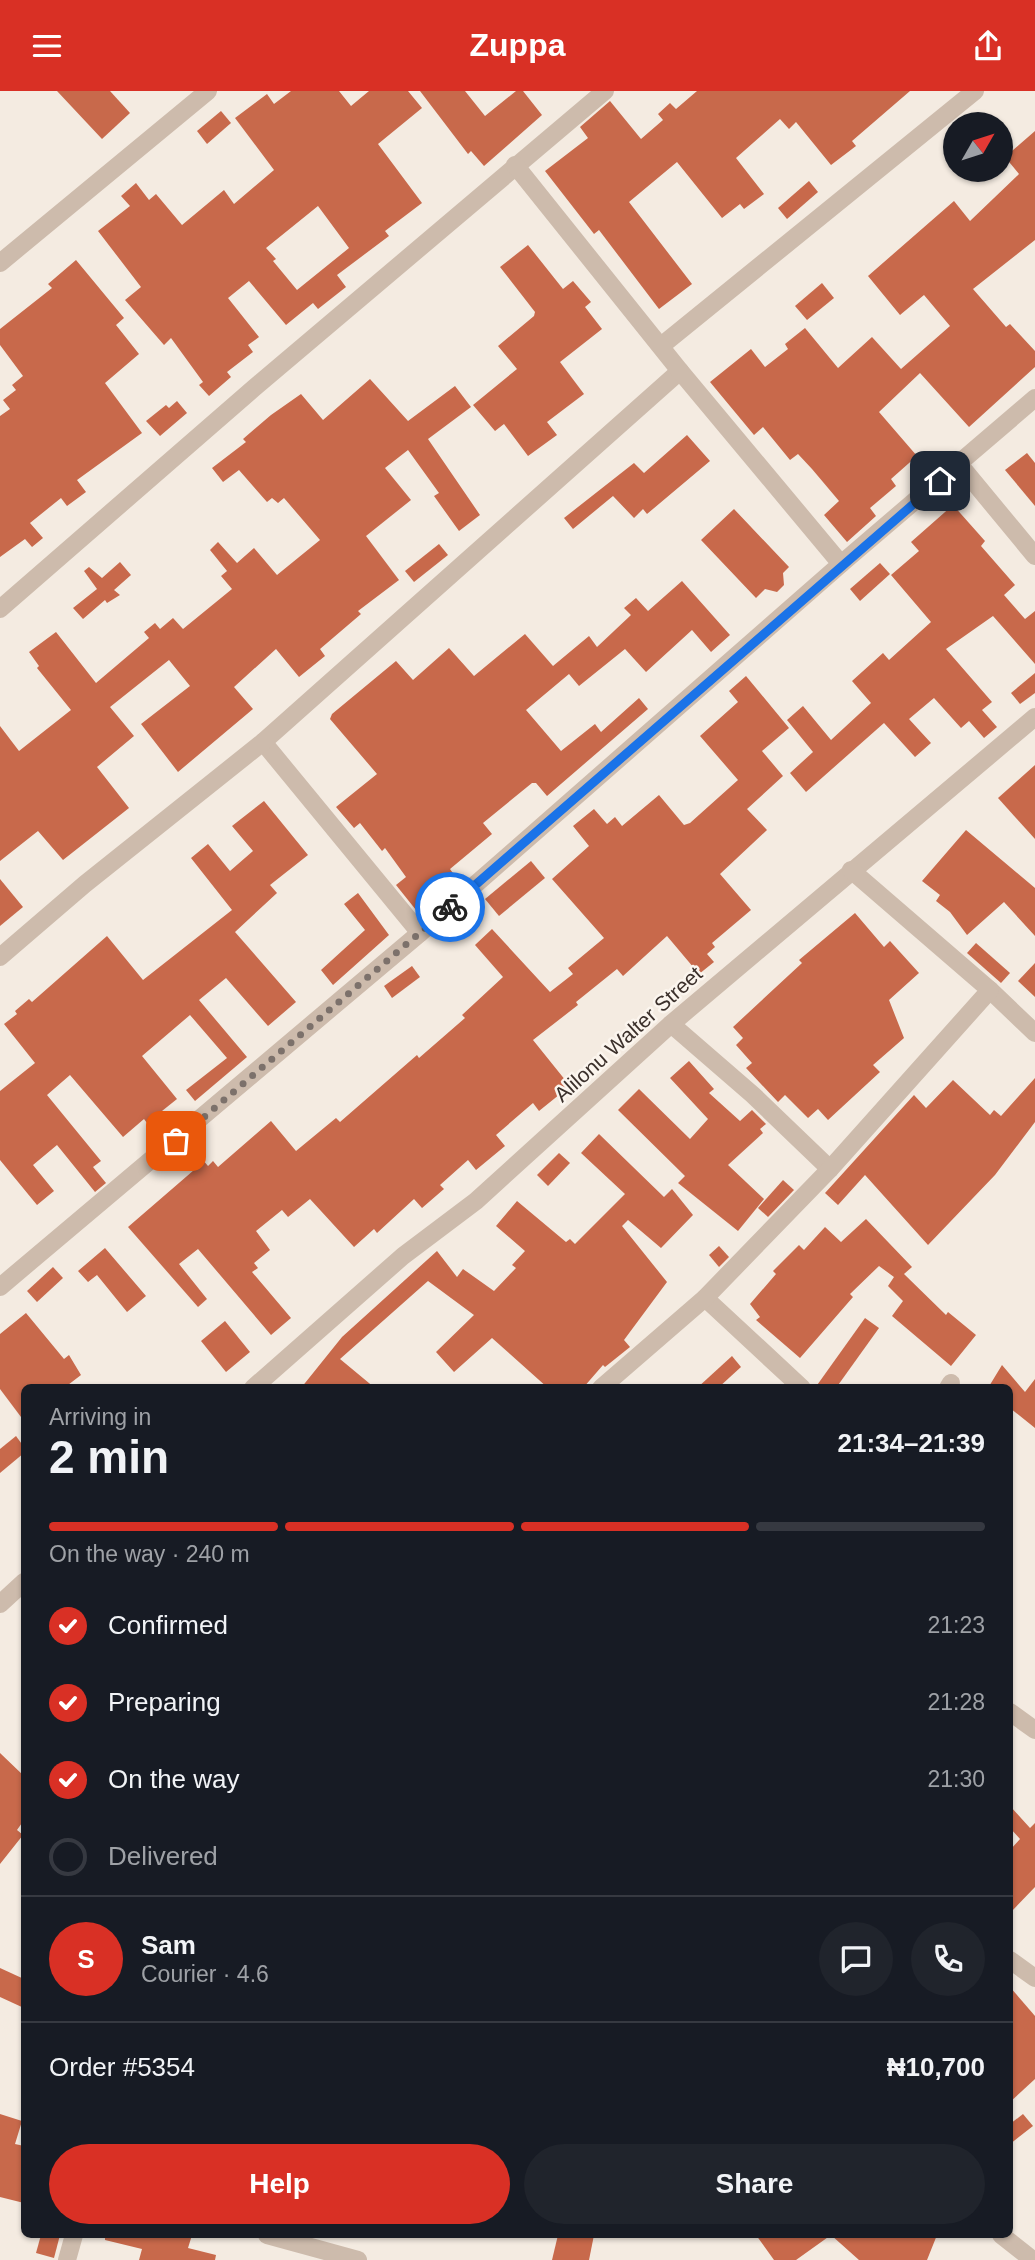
<!DOCTYPE html>
<html lang="en">
<head>
<meta charset="utf-8">
<style>
  body { margin:0; font-family:Helvetica,sans-serif; background:#20242c; color:#f1f3f6; height:100vh; display:flex; flex-direction:column; font-size:26px; white-space:nowrap }
  * { box-sizing:border-box; margin:0 }
  p { font-size:23px; color:#9ea1a6 }
  .icon { flex:none; width:38px; height:38px; fill:none; stroke:currentColor; stroke-width:2; stroke-linecap:round; stroke-linejoin:round }
  .map { position:relative; flex:1; overflow:hidden }
  .sheet { position:absolute; left:21px; top:1293px; width:992px; height:854px; display:flex; flex-direction:column; background:#171b24; border-radius:10px; box-shadow:0 2px 5px #0004 }
  .sheet>* { flex:none }
  .needle { width:46px; rotate:51deg }
  .controls { position:absolute; left:943px; top:21px; display:grid; gap:14px }
  .controls a { display:grid; place-items:center; width:70px; height:70px; border-radius:50%; background:#171b24; box-shadow:0 2px 5px #0004; font-size:35px }
  .pin { position:absolute; display:grid; place-items:center; width:60px; height:60px; color:#fff; margin:-30px; border-radius:14px; box-shadow:0 4px 10px #0006 }
  .courier { position:absolute; display:grid; place-items:center; width:70px; height:70px; margin:-35px; border:5px solid #1a73e8; border-radius:50%; background:#fff; color:#222; box-shadow:0 2px 9px #0007 }
  .summary em { font-style:normal; font-weight:800 }
  .summary div { display:flex; flex-direction:column-reverse }
  .summary { display:flex; align-items:center; justify-content:space-between; height:119px; padding:0 28px }
  h1 { font-size:46px; font-weight:800; line-height:52px }
  .bar { display:grid; grid-template-columns:repeat(4,1fr); gap:10px 7px; align-content:center; height:84px; padding:0 28px }
  .bar i { height:9px; border-radius:5px; background:#363941 }
  .bar .on { background:#d93025 }
  .bar p { grid-column:span 4 }
  .line { display:flex; align-items:center; gap:18px; padding:0 28px; border-top:2px solid #363941 }
  .line div { flex:1 }
  .round { display:grid; place-items:center; flex:none; width:74px; height:74px; border-radius:37px; background:#20242c }
  ol { padding:0 28px; list-style:none }
  li { display:flex; align-items:center; gap:21px; height:77px }
  li p { margin-inline-start:auto }
  li .icon { padding:7px; border-radius:50%; background:#d93025; color:#fff; stroke-width:4 }
  li:last-child { color:#9ea1a6 }
  li i { width:38px; height:38px; border:4px solid #363941; border-radius:50% }
  .button { display:flex; gap:14px; margin-top:auto; padding:14px 28px }
  .button a { flex:1; height:80px; border-radius:42px; background:#d93025; color:#fff; font-size:28px; font-weight:800; line-height:80px; text-align:center }
  .button a+a { background:#20242c; color:#f1f3f6 }
  header { display:flex; justify-content:space-between; align-items:center; height:91px; padding:0 28px; background:#d93025; color:#fff; font-size:32px; font-weight:800 }
  .map>svg:first-child { display:block }
  .building { fill:#c8694b; fill-rule:evenodd }
  .lines { fill:none; stroke-linecap:round; stroke-linejoin:round }
  .street { stroke:#cdbbac; stroke-width:18 }
  .done { stroke:#7c716b; stroke-width:7; stroke-dasharray:0 12.6 }
  .route { stroke:#1a73e8; stroke-width:9 }
  .labels { text-anchor:middle; dominant-baseline:central; stroke-width:5; stroke-linejoin:round; paint-order:stroke }
  .street-label { font-size:21px; fill:#3b302b; stroke:#fbf5ee }
</style>
</head>
<body>
<header><svg class="icon" aria-label="menu" viewBox="0 0 24 24"><path d="M4 6h16M4 12h16M4 18h16"/></svg>Zuppa<svg class="icon" aria-label="share" viewBox="0 0 24 24"><path d="M12 15V3M7 8l5-5 5 5M5 13v7h14v-7"/></svg></header>
<div class="map">
<svg width="1035" height="2169" viewBox="0 0 1035 2169">
  <rect width="100%" height="100%" fill="#f4ebe1"/>
  <g class="building">
    <polygon points="57,0 110,0 130,22 102,48"/>
    <path d="M291 0H339L351 15 369 0H408L422 17 378 53 422 112 385 140 389 145 337 184 346 196 318 218 313 212 286 234 249 190 228 207 259 246 248 254 253 261 227 281 231 286 209 305 199 294 203 291 171 247 164 254 125 209 141 196 98 140 130 115 121 105 136 92 149 109 156 103 182 134 224 99 234 113 274 79 235 27 267 3 274 13ZM318 115 349 157 297 199 273 170 276 168 266 157Z"/>
    <polygon points="420,0 465,0 485,25 516,0 523,0 542,24 484,75 471,60 468,63"/>
    <polygon points="697,0 910,0 852,50 856,55 831,74 796,31 789,38 780,28 736,67 764,103 744,118 740,113 722,127 677,71 629,111 692,193 659,218 599,139 594,143 545,80 588,47 580,36 610,10 641,48 663,29 658,23 670,12 676,18"/>
    <polygon points="221,20 231,32 207,53 197,40"/>
    <polygon points="1035,40 1035,149 973,198 1006,236 1010,233 1035,260 1035,276 969,336 920,282 879,321 917,365 891,388 896,395 870,417 876,425 847,451 824,424 839,410 812,378 798,363 790,369 763,336 754,344 710,291 751,258 765,276 788,258 785,253 805,237 838,277 872,246 901,278 950,235 924,204 900,224 868,185 954,110 970,130 1019,83 1005,66"/>
    <polygon points="809,90 818,101 787,128 778,117"/>
    <polygon points="528,154 563,198 573,190 591,211 585,216 602,238 560,271 584,303 547,331 557,344 528,365 504,333 495,340 473,314 517,278 498,255 534,225 535,221 500,176"/>
    <polygon points="76,169 124,227 116,234 139,263 105,292 142,342 77,389 86,401 67,415 61,407 30,432 43,447 32,456 25,448 0,466 0,325 10,318 3,309 16,299 12,294 23,285 0,254 0,238 52,197 48,193"/>
    <polygon points="822,192 834,207 807,229 795,215"/>
    <polygon points="370,288 408,330 455,295 471,316 428,348 480,424 459,440 434,405 439,402 408,359 385,377 411,409 366,445 399,489 358,520 361,523 320,558 325,565 299,586 276,558 234,596 253,618 178,681 141,633 190,595 169,569 110,616 134,645 97,676 129,717 63,769 38,740 0,770 0,635 19,660 71,619 37,577 39,575 29,561 56,541 96,592 149,547 144,541 155,532 160,538 173,527 183,538 232,498 221,485 227,480 210,459 218,451 237,472 254,457 277,484 320,449 284,407 278,412 272,407 267,411 239,379 223,391 212,377 246,351 243,348 271,324 301,303 323,329"/>
    <polygon points="177,310 187,322 160,345 146,330 166,314 169,317"/>
    <polygon points="687,344 710,370 647,423 643,418 634,427 613,405 573,438 564,427 634,372 644,382"/>
    <polygon points="1027,362 1035,372 1035,415 1005,379"/>
    <polygon points="953,414 985,450 981,455 1015,494 1004,504 1025,528 1035,520 1035,573 993,525 946,558 992,611 982,619 997,636 984,647 969,630 961,637 934,607 909,628 931,652 915,666 884,632 806,701 790,682 813,661 787,629 803,615 831,649 871,612 852,590 883,562 889,569 931,531 891,484 919,460 911,451"/>
    <polygon points="734,418 789,476 783,482 784,494 777,501 765,498 756,507 701,449"/>
    <polygon points="439,453 448,464 414,491 405,480"/>
    <polygon points="120,471 131,484 114,499 120,504 107,512 105,509 83,528 73,517 97,498 84,480 89,476 102,487"/>
    <polygon points="880,472 890,483 860,510 850,498"/>
    <polygon points="682,490 730,544 711,561 692,539 646,581 625,558 579,595 569,583 526,619 561,660 595,633 601,641 639,607 648,618 547,705 536,692 532,692 483,732 492,743 450,778 457,788 416,819 396,794 406,786 385,757 382,760 360,732 354,737 336,716 377,683 330,628 332,623 396,570 413,589 449,557 474,585 525,543 553,575 589,545 597,556 631,524 624,517 636,507 648,520"/>
    <polygon points="1035,582 1035,602 1020,613 1011,602"/>
    <polygon points="746,585 789,637 762,660 783,685 747,718 767,739 720,783 751,819 712,852 715,856 707,863 714,871 699,883 667,845 623,885 617,878 576,911 578,914 533,949 570,995 539,1020 533,1012 496,1044 505,1055 476,1079 468,1069 440,1094 444,1098 422,1117 414,1108 377,1142 374,1138 354,1156 310,1108 288,1126 282,1119 256,1140 270,1159 254,1172 258,1177 252,1181 291,1227 271,1244 198,1158 179,1173 207,1208 198,1216 128,1136 194,1079 187,1071 197,1062 208,1075 213,1070 218,1076 271,1030 296,1060 336,1027 340,1031 417,964 419,967 465,927 462,924 503,886 475,854 492,838 550,901 573,883 568,877 604,847 552,788 589,755 573,735 594,718 607,733 615,726 622,735 659,704 684,734 690,732 738,689 700,645 738,611 729,600"/>
    <polygon points="1035,674 1035,748 998,707"/>
    <polygon points="264,710 308,764 270,794 277,802 235,841 296,911 268,935 226,887 199,909 247,966 195,1010 186,999 227,967 190,924 142,965 177,1008 147,1032 144,1028 123,1046 70,984 47,1004 101,1070 93,1076 106,1092 95,1101 57,1054 33,1074 54,1100 37,1114 0,1069 0,1000 35,972 4,933 17,923 15,920 29,908 32,911 107,845 143,889 232,819 191,767 208,753 230,780 253,760 232,735"/>
    <polygon points="966,739 1035,797 1035,845 1004,811 967,844 950,821 936,810 940,804 922,790"/>
    <polygon points="531,770 545,787 499,825 485,808"/>
    <polygon points="0,788 23,816 0,835"/>
    <polygon points="358,802 389,844 333,894 321,879 365,839 344,813"/>
    <polygon points="855,822 884,856 890,850 919,882 889,909 904,947 873,974 880,981 828,1029 818,1018 808,1027 785,1004 778,1011 746,977 752,972 736,954 743,947 733,936 802,872 799,869"/>
    <polygon points="976,852 1010,882 1001,892 967,862"/>
    <polygon points="1035,872 1035,906 1018,890"/>
    <polygon points="412,875 420,886 392,907 384,895"/>
    <polygon points="689,970 714,998 709,1002 740,1030 752,1019 766,1033 760,1038 763,1042 728,1074 764,1108 738,1140 678,1092 685,1085 618,1019 639,998 690,1048 708,1028 670,987"/>
    <polygon points="1035,987 1035,1031 995,1084 928,1154 865,1084 838,1114 825,1102 914,1004 926,1017 953,989 990,1024 994,1019 1001,1025"/>
    <polygon points="599,1043 664,1106 672,1098 693,1124 661,1157 628,1129 622,1135 667,1191 624,1249 630,1256 605,1276 603,1274 583,1297 548,1297 492,1247 454,1281 436,1261 474,1224 428,1190 340,1268 375,1297 301,1297 342,1246 437,1160 457,1186 463,1178 494,1200 516,1177 512,1174 525,1160 496,1135 517,1110 566,1151 570,1148 575,1153 625,1103 581,1062"/>
    <polygon points="559,1062 570,1072 548,1095 537,1084"/>
    <polygon points="783,1089 794,1099 768,1126 758,1117"/>
    <polygon points="866,1128 912,1176 904,1183 946,1224 948,1221 976,1244 951,1275 892,1225 903,1210 888,1195 894,1186 879,1175 850,1203 853,1206 800,1267 756,1229 760,1226 750,1213 776,1183 773,1180 799,1154 804,1159 825,1136 841,1151"/>
    <polygon points="719,1155 729,1166 719,1176 709,1164"/>
    <polygon points="105,1157 146,1205 127,1221 97,1184 88,1191 78,1180"/>
    <polygon points="53,1176 63,1187 37,1211 27,1200"/>
    <polygon points="26,1222 64,1268 69,1264 81,1284 64,1297 24,1297 24,1330 0,1298 0,1243"/>
    <polygon points="865,1227 879,1237 836,1297 815,1297"/>
    <polygon points="225,1230 250,1261 226,1281 201,1250"/>
    <polygon points="732,1265 741,1276 718,1297 697,1297"/>
    <polygon points="1002,1274 1025,1301 1035,1288 1035,1337 1010,1317 1010,1297 988,1297"/>
    <polygon points="16,1345 24,1356 24,1362 0,1382 0,1358"/>
    <polygon points="0,1662 24,1685 24,1729 17,1739 23,1744 0,1773"/>
    <polygon points="1010,1715 1030,1737 1035,1732 1035,1796 1010,1822 1010,1759 1020,1748 1010,1737"/>
    <polygon points="0,1877 24,1888 24,1917 0,1906"/>
    <polygon points="1010,1896 1035,1925 1035,1988 1010,2011"/>
    <polygon points="0,2023 22,2030 15,2053 24,2055 24,2112 0,2106"/>
    <polygon points="1023,2023 1033,2035 1010,2053 1010,2033"/>
    <polygon points="41,2144 60,2144 54,2167 36,2162"/>
    <polygon points="105,2144 192,2144 188,2157 216,2164 215,2169 139,2169 142,2158 105,2149"/>
    <polygon points="558,2144 594,2144 589,2169 552,2169"/>
    <polygon points="756,2144 937,2144 927,2169 859,2169 831,2144 796,2169 774,2169"/>
  </g>
  <g class="lines">
    <g class="street">
      <polyline points="0,172 208,0"/>
      <polyline points="661,255 975,0"/>
      <polyline points="959,373 1035,465"/>
      <polyline points="841,473 1035,307"/>
      <polyline points="0,518 254,297 605,0"/>
      <polyline points="263,651 420,842"/>
      <polyline points="0,866 85,793 263,651 680,280"/>
      <polyline points="990,899 1035,942"/>
      <polyline points="671,933 753,1004 830,1078"/>
      <polyline points="0,1196 420,842 841,473 680,280 515,74"/>
      <polyline points="705,1207 802,1297"/>
      <polyline points="253,1297 403,1165 476,1110 671,933 1035,626"/>
      <polyline points="601,1297 705,1207 830,1078 990,899 851,779"/>
      <polyline points="948,1297 951,1292"/>
      <polyline points="0,1513 24,1491"/>
      <polyline points="1010,1621 1035,1639"/>
      <polyline points="1010,1869 1035,1887"/>
      <polyline points="267,2144 358,2169"/>
      <polyline points="1001,2144 1033,2169"/>
      <polyline points="67,2169 74,2144"/>
    </g>
  </g>
  <g class="lines">
    <polyline class="done" points="176,1050 450,816"/>
    <polyline class="route" points="450,816 940,390"/>
  </g>
  <g class="labels">
    <g class="street-label">
      <text transform="translate(628 943) rotate(-42)">Alilonu Walter Street</text>
    </g>
  </g>
</svg>
<div class="controls">
<a><svg class="needle" viewBox="-14 -14 28 28"><path d="M0-13l5 13h-10z" fill="#e53935"/><path d="M0 13l5-13h-10z" fill="#9ea1a6"/></svg></a>
</div>
<div class="pin" style="left:176px;top:1050px;background:#ea580c"><svg class="icon" aria-label="bag" viewBox="0 0 24 24"><path d="M5 8h14l-1 12H6zM9 8a3 3 0 0 1 6 0"/></svg></div>
<div class="pin" style="left:940px;top:390px;background:#1f2937"><svg class="icon" aria-label="home" viewBox="0 0 24 24"><path d="M3 11l9-7 9 7M6 9v11h12V9"/></svg></div>
<div class="courier" style="left:450px;top:816px"><svg class="icon" aria-label="bike" viewBox="0 0 24 24"><circle cx="6" cy="16" r="4"/><circle cx="18" cy="16" r="4"/><path d="M6 16l4-8h5l3 8M10 8l3 8H6M13 5h3"/></svg></div>
<section class="sheet">
<div class="summary"><div><h1>2 min</h1><p>Arriving in</p></div><em>21:34–21:39</em></div>
<div class="bar"><i class="on"></i><i class="on"></i><i class="on"></i><i></i><p>On the way · 240 m</p></div>
<ol>
<li><svg class="icon" aria-label="check" viewBox="0 0 24 24"><path d="M5 12l5 5 9-10"/></svg>Confirmed<p>21:23</p></li>
<li><svg class="icon" aria-label="check" viewBox="0 0 24 24"><path d="M5 12l5 5 9-10"/></svg>Preparing<p>21:28</p></li>
<li><svg class="icon" aria-label="check" viewBox="0 0 24 24"><path d="M5 12l5 5 9-10"/></svg>On the way<p>21:30</p></li>
<li><i></i>Delivered</li>
</ol>
<div class="line" style="height:126px"><b class="round" style="background:#d93025;color:#fff">S</b><div><b>Sam</b><p>Courier · 4.6</p></div><a class="round"><svg class="icon" aria-label="chat" viewBox="0 0 24 24"><path d="M4 5h16v11H9l-5 4z"/></svg></a><a class="round"><svg class="icon" aria-label="phone" viewBox="0 0 24 24"><path d="M5 4h4l2 5-3 2q2 4 5 5l2-3 5 2v4C11 20 4 13 5 4z"/></svg></a></div>
<div class="line" style="height:91px"><div>Order #5354</div><b>₦10,700</b></div>
<div class="button"><a>Help</a><a>Share</a></div>
</section>
</div>
</body>
</html>
